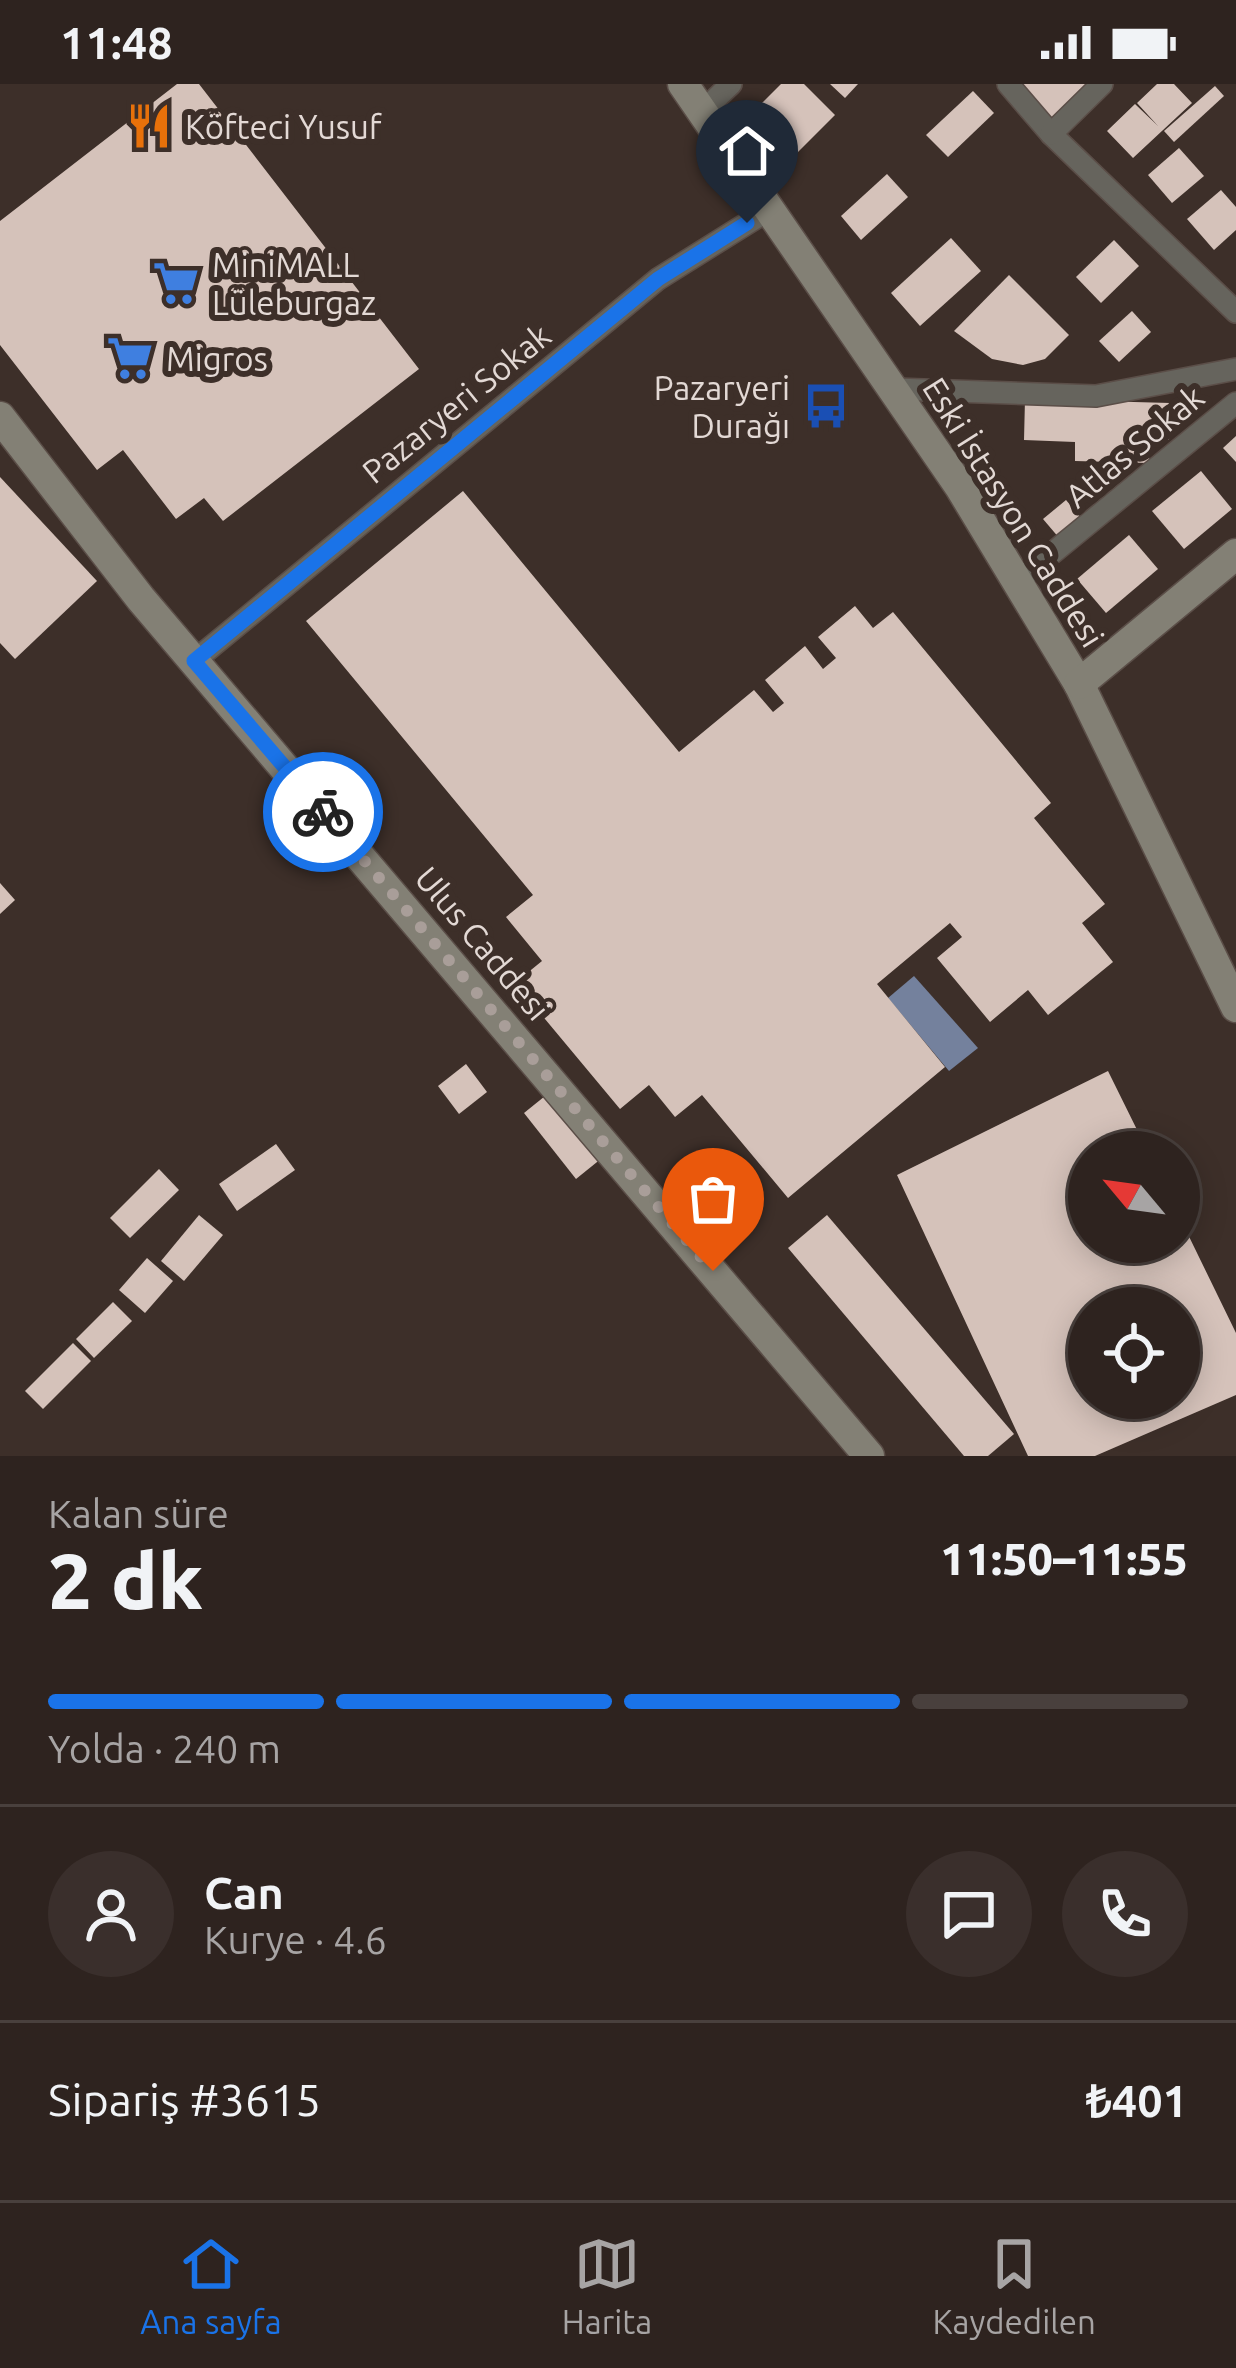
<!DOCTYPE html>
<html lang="tr">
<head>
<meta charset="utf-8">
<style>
  body { margin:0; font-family:Ubuntu,sans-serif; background:#3a2f2c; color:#f1f3f6; height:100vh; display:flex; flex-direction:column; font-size:45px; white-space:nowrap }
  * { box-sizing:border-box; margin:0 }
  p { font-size:39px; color:#a7a4a4 }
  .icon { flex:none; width:66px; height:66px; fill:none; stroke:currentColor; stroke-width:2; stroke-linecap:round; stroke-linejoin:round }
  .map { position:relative; height:1372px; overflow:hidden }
  .sheet { display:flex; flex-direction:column; background:#2e231f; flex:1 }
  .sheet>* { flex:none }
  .needle { width:78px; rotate:299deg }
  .fabs { position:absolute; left:1068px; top:1047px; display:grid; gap:24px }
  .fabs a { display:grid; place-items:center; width:132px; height:132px; border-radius:50%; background:#2e231f; box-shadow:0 6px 30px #0003,0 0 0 3px #49403d; font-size:60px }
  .pin { position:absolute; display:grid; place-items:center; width:102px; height:102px; color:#fff; margin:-123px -51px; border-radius:50% 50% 50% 0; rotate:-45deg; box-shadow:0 0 12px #0007 }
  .pin .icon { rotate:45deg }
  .courier { position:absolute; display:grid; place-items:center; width:120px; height:120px; margin:-60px; border:9px solid #1a73e8; border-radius:50%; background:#fff; color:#222; box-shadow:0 3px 15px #0007 }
  .summary em { font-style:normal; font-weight:800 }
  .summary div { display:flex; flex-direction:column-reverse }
  .summary { display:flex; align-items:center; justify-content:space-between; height:204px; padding:0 48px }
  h1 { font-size:78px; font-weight:800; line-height:90px }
  .bar { display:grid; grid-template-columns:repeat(4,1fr); gap:18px 12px; align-content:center; height:144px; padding:0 48px }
  .bar i { height:15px; border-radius:9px; background:#49403d }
  .bar .on { background:#1a73e8 }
  .bar p { grid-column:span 4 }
  .line { display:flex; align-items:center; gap:30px; padding:0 48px; border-top:3px solid #49403d }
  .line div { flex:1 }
  .round { display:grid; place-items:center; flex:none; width:126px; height:126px; border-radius:63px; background:#3a2f2c }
  .status { display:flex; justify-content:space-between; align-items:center; height:84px; padding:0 60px; background:#2e231f; direction:ltr }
  .status svg { height:33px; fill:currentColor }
  .dock { display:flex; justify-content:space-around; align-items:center; height:168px; border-top:3px solid #49403d; background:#2e231f; font-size:33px; color:#a7a4a4 }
  .dock a { display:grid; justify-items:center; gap:6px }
  .dock .on { color:#1a73e8 }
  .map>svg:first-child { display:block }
  .water { fill:#74819d }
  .building { fill:#d5c2ba; fill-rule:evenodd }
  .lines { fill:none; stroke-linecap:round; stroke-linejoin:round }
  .street-casing { stroke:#5b4e48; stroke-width:24 }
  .secondary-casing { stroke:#5b4e48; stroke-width:33 }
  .street { stroke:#66645d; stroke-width:21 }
  .secondary { stroke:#838075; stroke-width:30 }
  .done { stroke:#a99e99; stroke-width:12; stroke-dasharray:0 21.6 }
  .route { stroke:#1a73e8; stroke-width:15 }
  .labels { text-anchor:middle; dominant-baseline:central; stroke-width:12; stroke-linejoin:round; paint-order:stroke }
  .poi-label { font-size:33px; fill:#e3d9d5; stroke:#3d2f29; text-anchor:start }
  .street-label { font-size:33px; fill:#e3d9d5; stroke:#3d2f29 }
</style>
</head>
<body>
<div class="status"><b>11:48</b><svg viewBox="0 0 49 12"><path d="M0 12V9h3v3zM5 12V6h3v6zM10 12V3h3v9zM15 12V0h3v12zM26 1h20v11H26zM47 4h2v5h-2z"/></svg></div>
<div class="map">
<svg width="1236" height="1372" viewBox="0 0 1236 1372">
  <rect width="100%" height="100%" fill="#3d2f29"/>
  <polygon class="water" points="914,892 978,964 949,987 888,914"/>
  <g class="building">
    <polygon points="177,0 199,0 419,285 223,437 204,414 176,435 123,366 97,386 0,261 0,137"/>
    <polygon points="781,0 804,0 835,31 797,69 755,26"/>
    <polygon points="830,0 858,0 845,14"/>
    <polygon points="1015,0 1093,0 1051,41"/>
    <polygon points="1157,0 1174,0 1192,19 1133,74 1107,47 1135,20 1158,42 1137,19"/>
    <polygon points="1215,2 1224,12 1174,58 1164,47"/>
    <polygon points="973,7 994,29 948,73 926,51"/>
    <polygon points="1179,64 1204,92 1172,119 1148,91"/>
    <polygon points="887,90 908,113 861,156 841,132"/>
    <polygon points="1221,106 1236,123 1236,146 1214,166 1187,135"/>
    <polygon points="951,154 981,187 920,242 891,209"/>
    <polygon points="1114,156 1139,182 1101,219 1076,193"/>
    <polygon points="1009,191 1069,251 1045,275 1023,281 992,275 954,247"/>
    <polygon points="1132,227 1151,248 1119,278 1099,257"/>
    <polygon points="1025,315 1170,319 1169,356 1150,356 1149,379 1075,377 1075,358 1024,356"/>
    <polygon points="1236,352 1236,378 1223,364"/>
    <polygon points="1201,387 1232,425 1184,465 1152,427"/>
    <polygon points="0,393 97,497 15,575 0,559"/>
    <polygon points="463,407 679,668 754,606 773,628 784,619 765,596 805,562 823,585 836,574 818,553 855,522 873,544 893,528 1051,719 1034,734 1105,820 1082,839 1113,878 1048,931 1028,906 990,938 937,874 962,853 950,839 877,900 945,983 788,1114 702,1011 675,1033 649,1001 620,1025 515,899 542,877 506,833 533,811 306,537"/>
    <polygon points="1066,416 1083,436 1060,455 1043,435"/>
    <polygon points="1129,451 1158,485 1106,529 1077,495"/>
    <polygon points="0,799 15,816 0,830"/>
    <polygon points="466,980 487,1008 459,1030 438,1002"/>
    <path d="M1108 987 1148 1068H1089V1158H1179V1132L1236 1249V1311L1095 1372H1028L897 1091ZM1089 1224H1179V1314H1089Z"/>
    <polygon points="550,1008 602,1074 576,1095 524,1029"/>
    <polygon points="276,1060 295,1086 237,1127 219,1100"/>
    <polygon points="159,1085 179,1106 130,1154 110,1134"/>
    <polygon points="199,1131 223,1151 184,1197 161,1177"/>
    <polygon points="827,1131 1014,1350 988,1372 964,1372 788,1164"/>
    <polygon points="147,1174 173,1197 145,1229 119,1206"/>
    <polygon points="113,1218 132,1237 94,1274 76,1255"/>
    <polygon points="73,1259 91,1277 43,1325 25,1307"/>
  </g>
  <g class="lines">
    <g class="street-casing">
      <g id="street">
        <polyline points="1008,0 1051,50 1236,228"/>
        <polyline points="702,28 731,0"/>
        <polyline points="1051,50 1102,0"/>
        <polyline points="895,305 1096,312 1236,285"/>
        <polyline points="1017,498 1236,319"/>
        <polyline points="194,577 658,195 770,125"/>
      </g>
    </g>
    <g class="secondary-casing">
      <g id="secondary">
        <polyline points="683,0 960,403 1079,600 1236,923"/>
        <polyline points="0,333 141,515 869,1372"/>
        <polyline points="1079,600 1236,470"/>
      </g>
    </g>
    <use href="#street" class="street"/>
    <use href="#secondary" class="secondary"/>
  </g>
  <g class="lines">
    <polyline class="done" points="323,728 713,1187"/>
    <polyline class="route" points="323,728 194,577 658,195 747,139"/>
  </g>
  <defs>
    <g id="restaurant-bare" transform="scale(3.6)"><path d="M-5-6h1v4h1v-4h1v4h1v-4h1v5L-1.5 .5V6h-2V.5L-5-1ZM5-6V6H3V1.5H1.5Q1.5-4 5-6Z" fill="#e8710a" stroke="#3d2f29" stroke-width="2.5" paint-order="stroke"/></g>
    <g id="supermarket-bare" transform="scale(3.6)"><path d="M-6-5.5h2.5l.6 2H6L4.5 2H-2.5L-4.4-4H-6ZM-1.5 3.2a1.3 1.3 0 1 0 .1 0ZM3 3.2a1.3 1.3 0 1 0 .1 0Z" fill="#3f7fe0" stroke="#3d2f29" stroke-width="2.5" paint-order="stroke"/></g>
    <g id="bus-bare" transform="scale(3.6)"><path d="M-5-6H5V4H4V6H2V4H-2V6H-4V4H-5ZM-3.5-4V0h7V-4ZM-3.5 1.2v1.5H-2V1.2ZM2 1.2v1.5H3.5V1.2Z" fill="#1a4fb4" stroke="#3d2f29" stroke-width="2.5" paint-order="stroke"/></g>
  </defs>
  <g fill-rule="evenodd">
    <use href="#restaurant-bare" x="149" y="42"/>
    <use href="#supermarket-bare" x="176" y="199"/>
    <use href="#supermarket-bare" x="130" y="274"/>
    <use href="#bus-bare" x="826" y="322"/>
  </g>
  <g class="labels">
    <g class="poi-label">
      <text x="185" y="42">Köfteci Yusuf</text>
      <text x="212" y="180">MiniMALL<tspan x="212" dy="38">Lüleburgaz</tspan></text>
      <text x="166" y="274">Migros</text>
      <text x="790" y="303" text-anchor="end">Pazaryeri<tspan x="790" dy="38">Durağı</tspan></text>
    </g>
    <g class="street-label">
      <text transform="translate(456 319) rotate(-39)">Pazaryeri Sokak</text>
      <text transform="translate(1134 362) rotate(-40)">Atlas Sokak</text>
      <text transform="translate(1014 428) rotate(58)">Eski İstasyon Caddesi</text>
      <text transform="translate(483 859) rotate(50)">Ulus Caddesi</text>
    </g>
  </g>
</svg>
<div class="fabs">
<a><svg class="needle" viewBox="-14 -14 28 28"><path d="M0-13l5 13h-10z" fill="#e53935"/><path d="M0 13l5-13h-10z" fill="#a7a4a4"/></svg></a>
<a><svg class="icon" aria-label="locate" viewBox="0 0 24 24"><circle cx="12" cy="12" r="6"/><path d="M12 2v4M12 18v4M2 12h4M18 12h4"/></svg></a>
</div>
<div class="pin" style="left:713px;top:1187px;background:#ea580c"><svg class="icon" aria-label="bag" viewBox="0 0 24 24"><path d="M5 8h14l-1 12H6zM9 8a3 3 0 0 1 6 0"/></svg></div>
<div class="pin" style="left:747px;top:139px;background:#1f2937"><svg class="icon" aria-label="home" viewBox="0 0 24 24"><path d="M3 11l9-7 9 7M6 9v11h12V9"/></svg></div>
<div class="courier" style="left:323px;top:728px"><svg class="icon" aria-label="bike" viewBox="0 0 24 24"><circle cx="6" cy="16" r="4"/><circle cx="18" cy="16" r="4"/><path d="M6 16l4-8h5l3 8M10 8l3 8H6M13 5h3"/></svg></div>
</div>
<section class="sheet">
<div class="summary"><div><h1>2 dk</h1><p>Kalan süre</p></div><em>11:50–11:55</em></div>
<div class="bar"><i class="on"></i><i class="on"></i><i class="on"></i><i></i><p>Yolda · 240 m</p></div>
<div class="line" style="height:216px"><a class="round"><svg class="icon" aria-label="person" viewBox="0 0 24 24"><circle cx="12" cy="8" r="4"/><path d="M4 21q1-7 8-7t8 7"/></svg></a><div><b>Can</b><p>Kurye · 4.6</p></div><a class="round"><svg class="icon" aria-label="chat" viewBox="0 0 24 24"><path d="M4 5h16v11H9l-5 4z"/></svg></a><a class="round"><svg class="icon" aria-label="phone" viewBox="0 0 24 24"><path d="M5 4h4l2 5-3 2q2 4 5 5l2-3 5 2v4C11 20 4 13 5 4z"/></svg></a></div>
<div class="line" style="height:156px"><div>Sipariş #3615</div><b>₺401</b></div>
</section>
<nav class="dock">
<a class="on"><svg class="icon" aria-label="home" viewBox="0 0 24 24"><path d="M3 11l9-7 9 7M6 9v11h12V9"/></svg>Ana sayfa</a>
<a><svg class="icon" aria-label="map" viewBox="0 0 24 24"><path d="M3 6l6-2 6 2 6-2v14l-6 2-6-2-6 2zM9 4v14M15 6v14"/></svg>Harita</a>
<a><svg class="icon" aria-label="saved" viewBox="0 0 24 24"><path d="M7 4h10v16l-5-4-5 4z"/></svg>Kaydedilen</a>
</nav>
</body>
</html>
